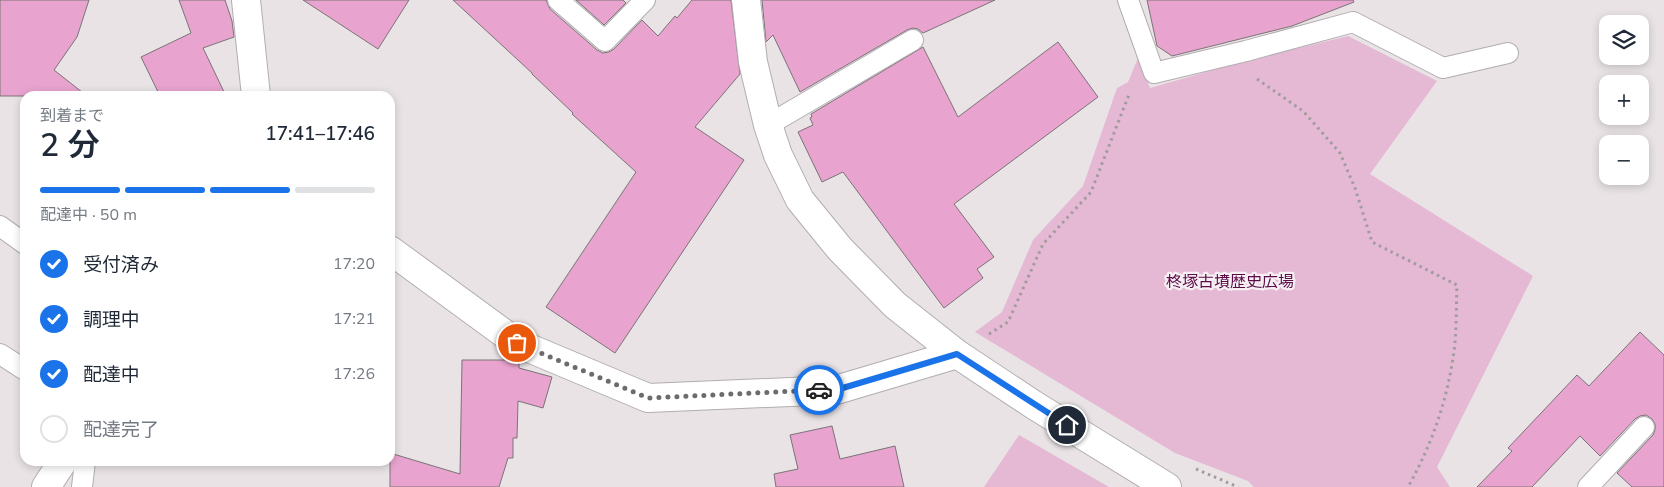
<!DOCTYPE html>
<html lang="ja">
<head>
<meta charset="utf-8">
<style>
  body { margin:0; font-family:"Nunito Sans","Noto Sans JP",sans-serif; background:#f2f2f3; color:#1f2937; height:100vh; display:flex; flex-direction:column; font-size:19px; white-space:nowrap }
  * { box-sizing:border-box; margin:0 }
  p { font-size:16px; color:#747a83 }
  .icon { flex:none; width:28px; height:28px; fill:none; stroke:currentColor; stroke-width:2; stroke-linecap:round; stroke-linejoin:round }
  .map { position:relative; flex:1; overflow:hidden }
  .sheet { position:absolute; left:20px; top:91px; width:375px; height:375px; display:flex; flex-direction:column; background:#fff; border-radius:15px; box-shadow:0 2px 8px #0003 }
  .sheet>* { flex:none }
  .fabs { position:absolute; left:1599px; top:15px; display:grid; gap:10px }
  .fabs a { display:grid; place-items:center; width:50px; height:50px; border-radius:10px; background:#fff; box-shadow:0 2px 8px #0003; font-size:25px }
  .pin { position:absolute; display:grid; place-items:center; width:42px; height:42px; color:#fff; margin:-21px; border:2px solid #fff; border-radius:50%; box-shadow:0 1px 5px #0007 }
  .courier { position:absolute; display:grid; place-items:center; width:50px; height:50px; margin:-25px; border:4px solid #1a73e8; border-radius:50%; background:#fff; color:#222; box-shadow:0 1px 6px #0007 }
  .summary em { font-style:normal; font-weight:600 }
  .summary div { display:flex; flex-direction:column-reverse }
  .summary { display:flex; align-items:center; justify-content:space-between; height:85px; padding:0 20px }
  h1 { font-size:32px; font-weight:600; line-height:38px }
  .bar { display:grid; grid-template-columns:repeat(4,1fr); gap:8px 5px; align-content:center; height:60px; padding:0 20px }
  .bar i { height:6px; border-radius:4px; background:#e0e1e3 }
  .bar .selected { background:#1a73e8 }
  .bar p { grid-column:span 4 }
  ol { padding:0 20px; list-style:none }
  li { display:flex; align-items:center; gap:15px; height:55px }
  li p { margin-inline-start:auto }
  li .icon { padding:5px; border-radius:50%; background:#1a73e8; color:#fff; stroke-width:4 }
  li:last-child { color:#747a83 }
  li i { width:28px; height:28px; border:2px solid #e0e1e3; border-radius:50% }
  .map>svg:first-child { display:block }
  .green { fill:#e5b8d3 }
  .building { fill:#e8a3ce; stroke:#7a7477 }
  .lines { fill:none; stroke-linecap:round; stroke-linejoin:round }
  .service-casing { stroke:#b2adb0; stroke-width:22 }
  .minor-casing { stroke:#b2adb0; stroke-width:30 }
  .tertiary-casing { stroke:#b2adb0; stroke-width:30 }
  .path { stroke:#a09c9e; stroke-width:3; stroke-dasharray:2.5 4; stroke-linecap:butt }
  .service { stroke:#fff; stroke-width:20 }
  .minor { stroke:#fff; stroke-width:28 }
  .tertiary { stroke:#fff; stroke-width:28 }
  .done { stroke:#6e6b6d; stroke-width:5; stroke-dasharray:0 9 }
  .route { stroke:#1a73e8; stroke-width:6 }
  .labels { text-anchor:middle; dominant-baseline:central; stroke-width:4.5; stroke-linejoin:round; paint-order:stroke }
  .park-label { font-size:16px; fill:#5c0c47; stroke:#f6f0f4 }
</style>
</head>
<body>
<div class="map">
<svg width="1664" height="487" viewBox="0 0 1664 487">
  <rect width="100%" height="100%" fill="#e9e3e6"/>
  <g class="green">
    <polygon points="1348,36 1437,81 1370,174 1533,276 1437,467 1450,487 1254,487 1248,481 1175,453 975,332 1002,312 1033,240 1083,186 1117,88 1128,82 1138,58 1150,88 1238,63"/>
    <polygon points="1019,435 1109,487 984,487"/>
  </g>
  <g class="building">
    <polygon points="0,0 89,0 77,37 54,70 87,96 0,96"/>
    <polygon points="179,0 225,0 232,21 234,37 203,48 226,96 160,96 141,57 191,33"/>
    <polygon points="303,0 409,0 378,49"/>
    <polygon points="453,0 546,0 550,9 597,50 603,53 609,52 614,49 642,20 658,36 675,16 677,18 692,0 731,0 740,74 695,127 744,160 615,353 546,307 636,172 572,114 573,113 532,74 532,73"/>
    <polygon points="576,0 623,0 626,3 604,25"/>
    <polygon points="762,0 995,0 923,33 918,29 913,28 907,30 800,92 773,35 766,42"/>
    <polygon points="1147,0 1353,0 1354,2 1292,26 1172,56 1157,46"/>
    <polygon points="1058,42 1098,97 954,204 994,257 977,269 983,278 944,308 843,172 822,182 798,132 813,125 810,118 812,117 811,114 923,47 958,117"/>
    <polygon points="1640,332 1664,355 1664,487 1632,487 1617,473 1653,435 1655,430 1655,424 1652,419 1646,415 1640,416 1635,419 1600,456 1580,436 1532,487 1477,487 1512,451 1508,448 1577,375 1589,386"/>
    <polygon points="462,360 517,360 519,361 519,368 552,377 543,408 518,401 517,438 513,438 513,458 508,458 499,487 390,487 390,453 460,474"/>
    <polygon points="832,426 840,459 895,446 904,487 776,487 774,474 798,469 790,435"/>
  </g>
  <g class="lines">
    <g class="service-casing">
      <g id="service">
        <polyline points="558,0 605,41 645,0"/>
        <polyline points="1128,0 1154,73 1246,51 1353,22 1443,68 1508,53"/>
        <polyline points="768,125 913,40"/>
        <polyline points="0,226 25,244"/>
        <polyline points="0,354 25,370"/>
        <polyline points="82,487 85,461"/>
        <polyline points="1588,487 1644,427"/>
      </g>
    </g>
    <g class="minor-casing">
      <g id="minor">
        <polyline points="246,0 256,96"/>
        <polyline points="390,250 517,343 648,398 836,390 957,354"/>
        <polyline points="46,487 63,461"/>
      </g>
    </g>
    <g class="tertiary-casing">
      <polyline id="tertiary" points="746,0 753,62 768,125 778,155 800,200 840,249 895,305 957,354 1034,405 1167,487"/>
    </g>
    <g class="path">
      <path d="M1257 79 1303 111 1340 153 1355 188 1372 242 1457 285C1456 309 1457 334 1453 358 1446 404 1431 446 1408 487"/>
      <polyline points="989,334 1008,322 1043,244 1091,192 1130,92"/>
      <polyline points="1196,469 1238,487"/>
    </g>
    <use href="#service" class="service"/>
    <use href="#minor" class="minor"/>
    <use href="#tertiary" class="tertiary"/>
  </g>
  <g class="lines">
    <polyline class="done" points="517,343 648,398 819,390"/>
    <polyline class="route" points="819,390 836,390 957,354 1067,425"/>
  </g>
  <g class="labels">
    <g class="park-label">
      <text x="1230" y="282">柊塚古墳歴史広場</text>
    </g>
  </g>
</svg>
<div class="fabs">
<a><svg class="icon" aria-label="layers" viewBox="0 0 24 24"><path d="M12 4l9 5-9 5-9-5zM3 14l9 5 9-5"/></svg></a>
<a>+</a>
<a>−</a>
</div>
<div class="pin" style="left:517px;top:343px;background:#ea580c"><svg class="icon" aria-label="bag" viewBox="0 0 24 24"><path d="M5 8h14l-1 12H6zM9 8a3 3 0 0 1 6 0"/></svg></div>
<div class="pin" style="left:1067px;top:425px;background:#1f2937"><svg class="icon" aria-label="home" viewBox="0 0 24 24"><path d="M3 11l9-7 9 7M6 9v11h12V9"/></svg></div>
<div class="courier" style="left:819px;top:390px"><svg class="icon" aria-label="car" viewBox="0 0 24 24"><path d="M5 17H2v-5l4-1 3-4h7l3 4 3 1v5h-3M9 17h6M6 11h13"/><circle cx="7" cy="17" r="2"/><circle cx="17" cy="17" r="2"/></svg></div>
<section class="sheet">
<div class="summary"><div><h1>2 分</h1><p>到着まで</p></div><em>17:41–17:46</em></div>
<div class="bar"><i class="selected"></i><i class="selected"></i><i class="selected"></i><i></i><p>配達中 · 50 m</p></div>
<ol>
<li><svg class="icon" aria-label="check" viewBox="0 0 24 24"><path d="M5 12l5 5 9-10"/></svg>受付済み<p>17:20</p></li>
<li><svg class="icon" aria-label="check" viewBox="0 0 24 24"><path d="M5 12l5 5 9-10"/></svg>調理中<p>17:21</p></li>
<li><svg class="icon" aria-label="check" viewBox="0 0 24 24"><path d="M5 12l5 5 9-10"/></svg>配達中<p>17:26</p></li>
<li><i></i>配達完了</li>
</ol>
</section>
</div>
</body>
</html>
